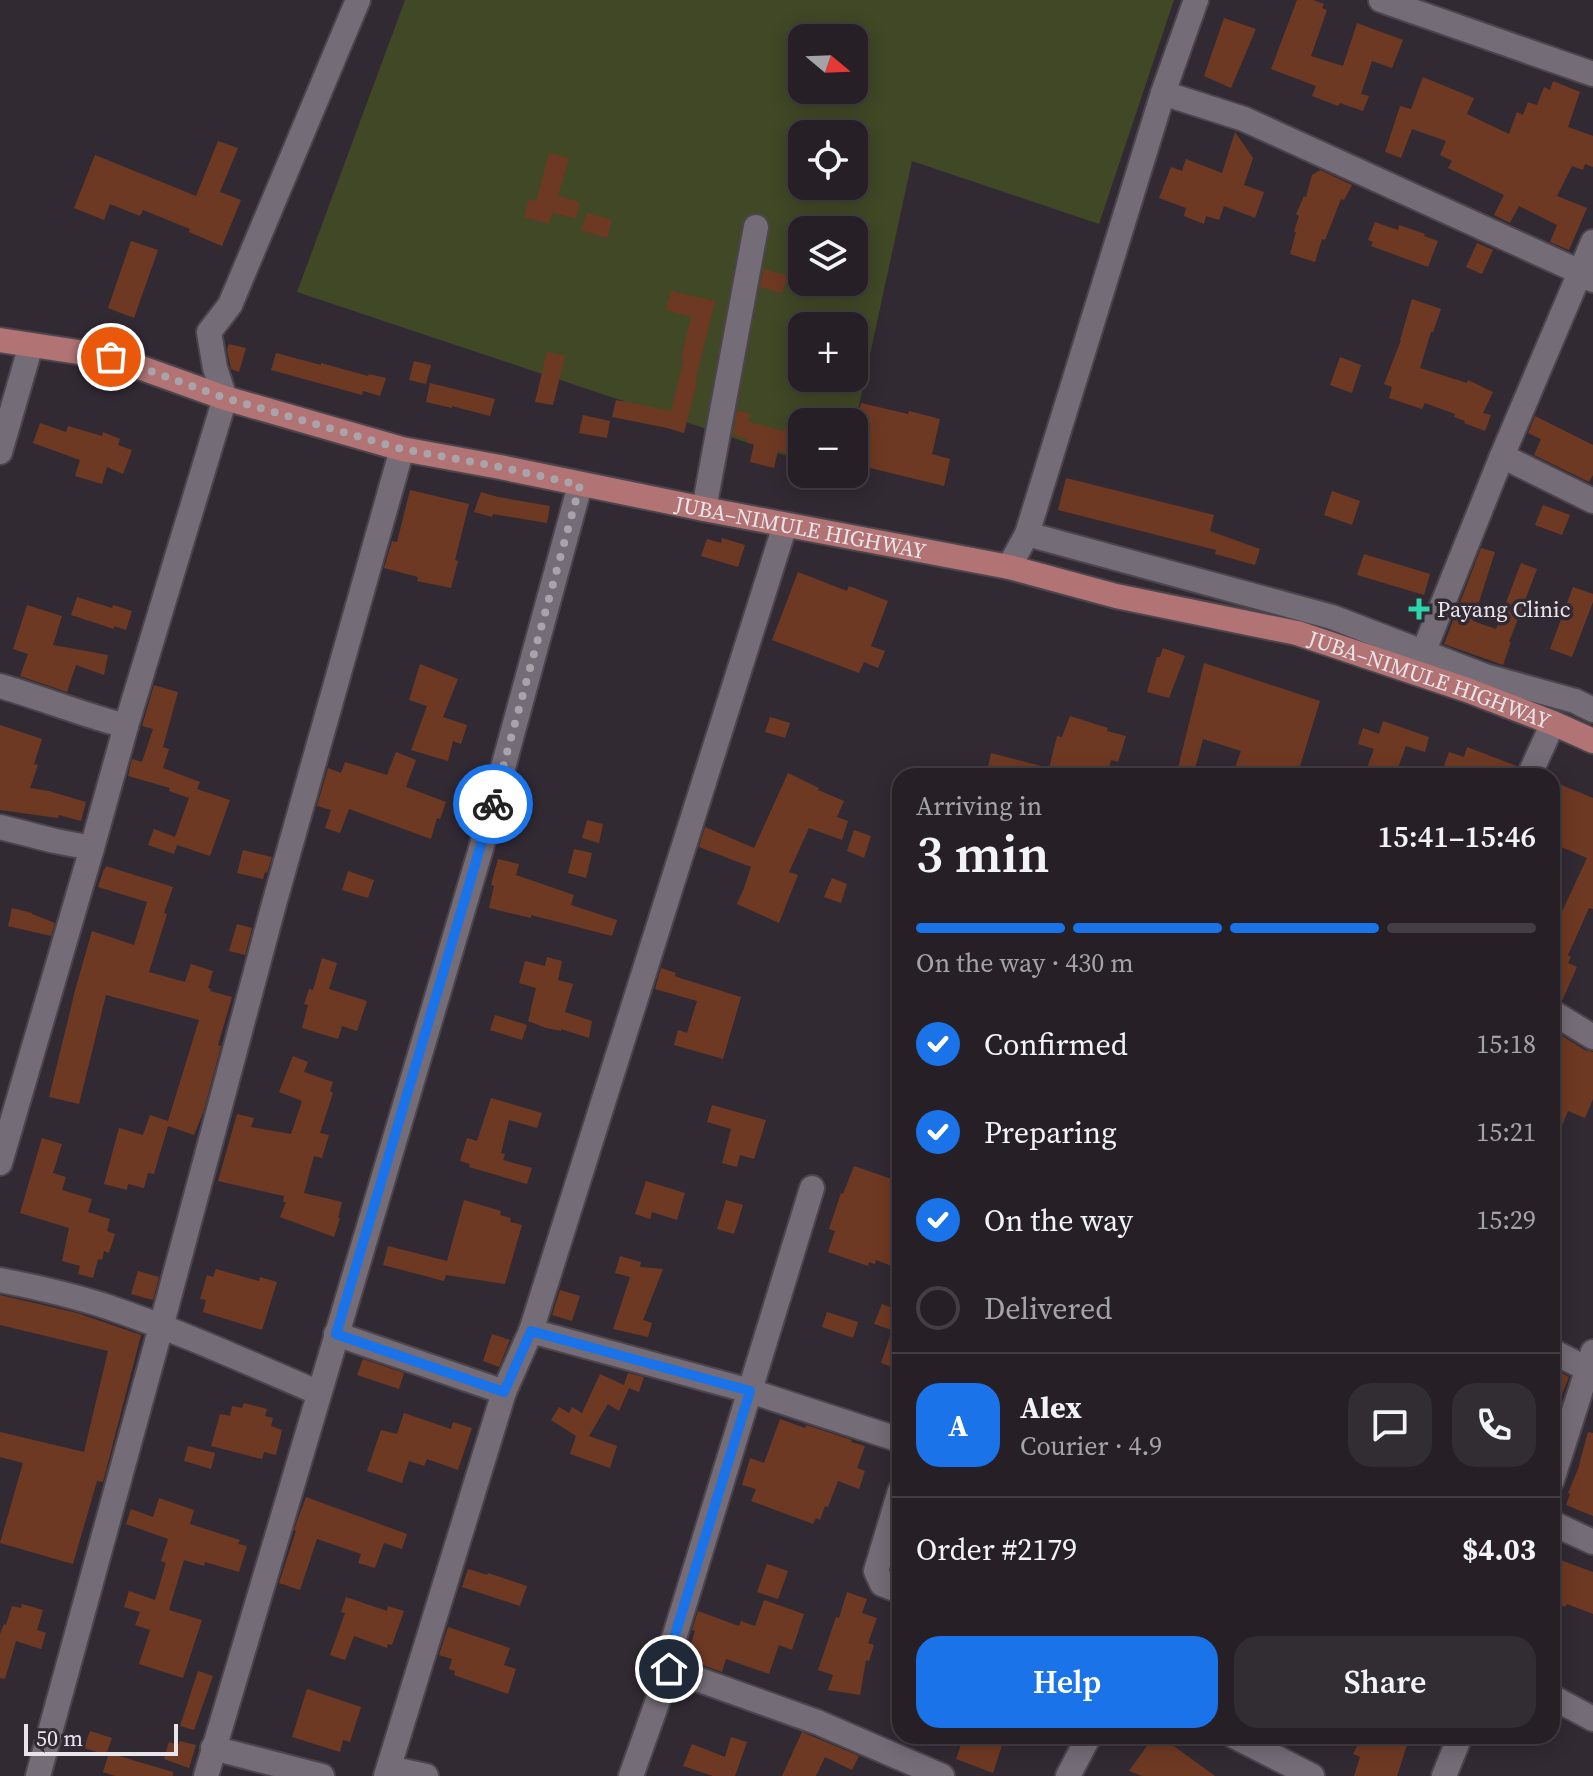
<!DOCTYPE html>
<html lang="en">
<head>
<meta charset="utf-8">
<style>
  body { margin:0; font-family:"Source Serif 4",serif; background:#322d32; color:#f1f3f6; height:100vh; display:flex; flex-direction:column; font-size:30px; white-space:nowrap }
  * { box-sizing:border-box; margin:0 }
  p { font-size:26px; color:#a4a3a7 }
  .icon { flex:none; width:44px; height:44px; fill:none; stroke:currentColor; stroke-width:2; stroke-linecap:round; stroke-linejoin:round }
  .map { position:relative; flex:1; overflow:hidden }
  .panel { position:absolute; left:892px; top:768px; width:668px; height:976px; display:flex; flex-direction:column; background:#262026; border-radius:24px; box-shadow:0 4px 20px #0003,0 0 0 2px #423e43 }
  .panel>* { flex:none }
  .needle { width:52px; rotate:109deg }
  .controls { position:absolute; left:788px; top:24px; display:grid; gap:16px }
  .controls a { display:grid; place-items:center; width:80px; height:80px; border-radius:16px; background:#262026; box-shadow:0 4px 20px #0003,0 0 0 2px #423e43; font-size:40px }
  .scale { position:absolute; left:24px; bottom:20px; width:154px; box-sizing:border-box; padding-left:8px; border:4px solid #e9e4ea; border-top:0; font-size:22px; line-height:28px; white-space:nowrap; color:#e9e4ea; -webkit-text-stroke:6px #322a33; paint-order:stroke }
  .pin { position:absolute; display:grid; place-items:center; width:68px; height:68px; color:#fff; margin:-34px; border:4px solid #fff; border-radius:50%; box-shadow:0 2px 8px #0007 }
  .courier { position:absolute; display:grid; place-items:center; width:80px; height:80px; margin:-40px; border:6px solid #1a73e8; border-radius:50%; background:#fff; color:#222; box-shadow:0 2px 10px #0007 }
  .overview em { font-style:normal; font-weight:600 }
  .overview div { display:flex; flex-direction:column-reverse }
  .overview { display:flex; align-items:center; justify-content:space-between; height:136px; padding:0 24px }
  h1 { font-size:52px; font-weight:600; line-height:60px }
  .bar { display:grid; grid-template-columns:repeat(4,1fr); gap:12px 8px; align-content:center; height:96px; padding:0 24px }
  .bar i { height:10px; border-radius:6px; background:#423e43 }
  .bar .active { background:#1a73e8 }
  .bar p { grid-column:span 4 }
  .line { display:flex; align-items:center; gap:20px; padding:0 24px; border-top:2px solid #423e43 }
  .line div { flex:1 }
  .round { display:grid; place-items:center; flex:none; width:84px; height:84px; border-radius:24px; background:#322d32 }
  ol { padding:0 24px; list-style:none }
  li { display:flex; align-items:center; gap:24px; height:88px }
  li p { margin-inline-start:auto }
  li .icon { padding:8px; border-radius:50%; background:#1a73e8; color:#fff; stroke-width:4 }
  li:last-child { color:#a4a3a7 }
  li i { width:44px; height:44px; border:4px solid #423e43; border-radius:50% }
  .cta { display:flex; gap:16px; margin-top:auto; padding:16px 24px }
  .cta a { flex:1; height:92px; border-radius:24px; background:#1a73e8; color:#fff; font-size:32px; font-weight:600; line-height:92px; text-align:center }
  .cta a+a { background:#322d32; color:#f1f3f6 }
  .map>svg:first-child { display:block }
  .grass { fill:#404826; fill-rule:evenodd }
  .building { fill:#6e3923 }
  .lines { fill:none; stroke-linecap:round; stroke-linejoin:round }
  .minor-casing { stroke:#4c454d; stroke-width:28 }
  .major-casing { stroke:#4c454d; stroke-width:28 }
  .minor { stroke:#746c76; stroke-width:24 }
  .major { stroke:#b17374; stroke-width:24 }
  .done { stroke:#a9a3aa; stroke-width:8; stroke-dasharray:0 14.4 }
  .route { stroke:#1a73e8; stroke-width:10 }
  .poi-dot { fill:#2cd5ab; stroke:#322a33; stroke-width:3 }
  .labels { text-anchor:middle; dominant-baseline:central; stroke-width:7; stroke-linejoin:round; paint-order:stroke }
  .street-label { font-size:22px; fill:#e9e4ea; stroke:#322a33 }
  .poi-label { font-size:22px; fill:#e9e4ea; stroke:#322a33; text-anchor:start }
</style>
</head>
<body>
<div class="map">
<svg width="1593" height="1776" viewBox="0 0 1593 1776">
  <rect width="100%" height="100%" fill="#322a33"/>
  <path class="grass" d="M405 0H1174L1099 224 912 161 854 428V422H802V461L297 292ZM802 38H854V90H802ZM802 134H854V186H802ZM802 230H854V282H802ZM802 326H854V378H802Z"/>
  <g class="building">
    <polygon points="1297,0 1313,0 1324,4 1322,8 1327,10 1311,56 1343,66 1357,23 1403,40 1392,68 1372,61 1361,94 1369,96 1363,111 1340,103 1338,106 1312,96 1316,86 1271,69"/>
    <polygon points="1224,18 1256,29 1231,88 1204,76"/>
    <polygon points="1423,77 1474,98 1467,114 1509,134 1517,112 1523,115 1528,102 1537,105 1544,87 1550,90 1553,81 1580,92 1568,127 1593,136 1593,167 1585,164 1583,170 1572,166 1557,196 1587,208 1569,250 1550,242 1557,225 1519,206 1510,223 1494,215 1504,195 1448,168 1452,161 1440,155 1446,141 1412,129 1401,158 1385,152 1400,106 1411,109"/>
    <polygon points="1235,132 1253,158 1244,185 1264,192 1255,218 1224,206 1219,220 1206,216 1204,224 1184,216 1186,208 1159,198 1171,167 1182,171 1186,159 1222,173"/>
    <polygon points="218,141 238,148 220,192 241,200 222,246 189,232 190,229 143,210 140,216 110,204 104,220 74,208 95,155 196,196"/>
    <polygon points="549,153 569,158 558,196 580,202 576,218 552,213 549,224 524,217 529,199 536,201"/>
    <polygon points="1320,170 1352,185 1344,200 1341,199 1325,240 1322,239 1315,262 1290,254 1296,232 1294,232 1299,216 1296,214 1304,196 1306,197 1312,175"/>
    <polygon points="587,213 612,220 607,238 581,230"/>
    <polygon points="1375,222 1398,230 1399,225 1425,234 1424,236 1438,241 1428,267 1371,246 1373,242 1368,240"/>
    <polygon points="131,241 158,250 134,318 108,308"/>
    <polygon points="1477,243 1493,250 1482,274 1466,267"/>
    <polygon points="764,269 788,276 782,293 760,287"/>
    <polygon points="671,291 715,301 695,381 697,381 684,433 667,428 612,417 616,400 671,411 684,359 681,359 691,317 666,310"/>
    <polygon points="1412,299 1441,309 1433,332 1431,332 1420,368 1467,383 1468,380 1493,392 1483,413 1491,415 1485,431 1464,423 1465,421 1454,417 1455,414 1425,403 1422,409 1389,398 1392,387 1384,384 1401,340 1400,340"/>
    <polygon points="229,344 246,348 239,372 231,369 227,349"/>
    <polygon points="547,351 565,356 553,405 535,402"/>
    <polygon points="276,353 321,365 321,363 368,376 369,374 386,378 380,396 363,391 362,395 271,370"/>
    <polygon points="1340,357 1361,365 1352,393 1330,385"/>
    <polygon points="414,361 431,365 426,384 409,380"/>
    <polygon points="430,383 495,399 490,416 452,406 452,408 426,402"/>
    <polygon points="861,403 908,414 909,411 940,419 932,454 950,459 944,486 854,464 854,437"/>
    <polygon points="737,410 750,414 748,422 784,431 785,427 802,431 802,457 778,451 774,468 750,462 754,444 746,442 747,439 733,435"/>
    <polygon points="583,415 610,421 607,438 579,433"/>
    <polygon points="1535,416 1593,445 1593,475 1589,482 1534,455 1541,439 1528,433"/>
    <polygon points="40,423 66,432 68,426 102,436 103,432 120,439 118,445 132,450 123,474 107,467 102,484 75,476 80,460 33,443"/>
    <polygon points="1066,478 1214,515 1210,531 1260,549 1255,565 1215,554 1216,550 1058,510"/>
    <polygon points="410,490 469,504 455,560 458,561 451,588 417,581 418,577 384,568 392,541 397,542"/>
    <polygon points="1332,491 1360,501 1352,525 1324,515"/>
    <polygon points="481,492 498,497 550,506 547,523 493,514 492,517 474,512"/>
    <polygon points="1543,505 1570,515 1562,535 1535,525"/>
    <polygon points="722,538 745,545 738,567 701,556 707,539 721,543"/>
    <polygon points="1481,548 1495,552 1473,621 1496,629 1521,563 1537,569 1509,642 1511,642 1503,665 1444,644"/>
    <polygon points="1364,554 1430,574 1424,595 1357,575"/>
    <polygon points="798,572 847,591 849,586 888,601 871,646 885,651 878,668 864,662 859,673 772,640"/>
    <polygon points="1573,587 1593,594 1593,602 1572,657 1550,649"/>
    <polygon points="77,597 112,608 113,605 132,611 126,630 114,626 114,629 71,615"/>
    <polygon points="27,605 62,616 53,645 108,655 104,675 76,665 67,692 20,676 28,654 13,649"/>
    <polygon points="1163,648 1185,656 1169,698 1147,692 1157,657 1160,657"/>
    <polygon points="1204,663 1320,701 1297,776 1232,776 1241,751 1203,739 1193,776 1176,776"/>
    <polygon points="420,664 458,679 443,717 467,725 461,744 453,741 448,761 411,750 427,706 409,700"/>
    <polygon points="154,685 178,692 163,747 169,749 163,768 200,782 197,789 230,800 210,856 177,845 174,854 148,845 154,829 175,837 189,798 169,791 170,788 128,776 132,759 142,762 153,729 142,726"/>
    <polygon points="1070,716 1108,728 1107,731 1126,736 1118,762 1111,760 1107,776 986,776 991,753 1049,768 1057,736 1062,737"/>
    <polygon points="770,717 790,723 785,738 765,732"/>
    <polygon points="1383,721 1429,737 1425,752 1406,746 1395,776 1364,776 1374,749 1358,744 1363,728 1379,734"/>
    <polygon points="0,725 42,739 34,764 38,765 30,788 49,791 86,802 81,821 59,815 58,818 0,810"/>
    <polygon points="1467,747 1517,766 1514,776 1440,776 1449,752 1464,757"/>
    <polygon points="396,752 416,760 406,787 446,802 440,819 437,818 431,839 349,809 340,833 325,828 331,810 317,806 328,768 341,773 345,762 387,775"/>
    <polygon points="788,773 819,788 818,790 844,801 837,817 848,821 842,840 809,828 789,872 798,875 779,923 737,904 744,888 751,867 699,847 705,827 754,848"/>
    <polygon points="1552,781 1593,798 1593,909 1589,908 1568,955 1571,957 1568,963 1577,967 1562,1001 1552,997 1552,933 1587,858 1552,843"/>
    <polygon points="587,820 603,824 599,843 582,838"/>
    <polygon points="854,830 871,836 864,858 847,851"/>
    <polygon points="574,849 592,853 586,878 568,873"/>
    <polygon points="243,850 272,857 267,873 265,872 263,879 237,873"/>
    <polygon points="498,859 519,864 516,875 574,895 571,905 617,920 612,936 531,915 531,918 489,908 494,886 491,885"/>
    <polygon points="106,866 173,887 164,913 167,914 149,972 185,982 191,964 213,971 208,988 211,989 210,991 232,997 218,1045 221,1046 204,1110 194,1135 168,1126 154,1174 148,1173 144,1188 128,1184 127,1190 104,1184 119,1128 143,1135 150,1115 168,1121 199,1020 106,995 79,1104 49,1097 76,987 92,931 134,945 147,902 98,887 104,869 105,869"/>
    <polygon points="348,871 374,880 368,898 342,890"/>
    <polygon points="832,878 847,884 841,903 824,897"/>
    <polygon points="12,908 32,913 32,914 55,923 51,936 8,926"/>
    <polygon points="237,924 252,928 245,955 229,951"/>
    <polygon points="547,957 562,961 558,980 573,984 565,1012 592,1021 589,1038 561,1029 561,1031 546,1028 528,1021 536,988 519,983 525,961 545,966"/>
    <polygon points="322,958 337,963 329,989 367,1001 357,1031 342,1026 338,1039 302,1028 308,1005 304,1004 309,989 313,990"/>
    <polygon points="661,968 676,973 675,976 680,978 741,997 723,1059 674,1045 678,1030 687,1033 697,1001 655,989"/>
    <polygon points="495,1015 527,1025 522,1040 490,1030"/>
    <polygon points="1552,1030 1585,1050 1593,1052 1593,1099 1585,1118 1568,1111 1552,1149"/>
    <polygon points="293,1056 308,1062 304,1072 333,1082 330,1091 333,1093 320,1133 329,1135 322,1158 314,1156 304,1193 342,1202 338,1218 340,1218 334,1237 280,1217 286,1202 283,1202 284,1196 218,1181 237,1114 254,1118 251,1127 291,1134 302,1101 279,1092"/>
    <polygon points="491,1098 542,1113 537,1128 509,1120 501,1153 505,1154 503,1160 532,1168 527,1184 469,1167 470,1164 460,1161 467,1138 477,1141"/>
    <polygon points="712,1105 766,1120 754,1159 740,1155 737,1167 722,1163 731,1129 707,1122"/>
    <polygon points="42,1138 62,1144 53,1173 66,1177 62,1190 92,1199 88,1212 110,1219 107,1231 115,1234 109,1253 104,1251 102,1260 98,1259 93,1278 78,1274 80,1266 62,1261 69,1228 20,1213"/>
    <polygon points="854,1166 900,1182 900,1269 876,1260 875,1264 869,1262 868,1266 828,1252 835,1231 829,1229 841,1193 843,1194"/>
    <polygon points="646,1181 685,1193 677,1220 652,1212 650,1219 635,1214"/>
    <polygon points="464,1200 501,1211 500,1215 511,1218 510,1222 522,1225 505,1284 446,1275 444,1281 383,1265 388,1246 447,1261"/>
    <polygon points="726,1200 743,1205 734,1234 717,1229"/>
    <polygon points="620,1256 641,1262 640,1267 663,1269 643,1320 652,1323 648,1337 613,1329 630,1277 615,1273"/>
    <polygon points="216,1269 259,1281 260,1277 277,1282 262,1330 203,1312 206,1300 200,1299 207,1275 213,1277"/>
    <polygon points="138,1271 159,1277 153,1300 131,1294"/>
    <polygon points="560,1290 580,1296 572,1321 552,1315"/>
    <polygon points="0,1295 77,1313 141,1335 103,1482 97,1481 73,1564 0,1543 23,1463 0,1457 0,1432 84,1452 108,1351 0,1325"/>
    <polygon points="882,1304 900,1311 900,1356 896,1368 881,1363 892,1330 874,1324"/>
    <polygon points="827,1312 858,1322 853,1338 822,1327"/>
    <polygon points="492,1334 510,1340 499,1367 483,1361"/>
    <polygon points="363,1359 404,1373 399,1389 357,1375"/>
    <polygon points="1552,1368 1569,1377 1554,1414 1552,1414"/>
    <polygon points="628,1373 644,1377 639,1392 629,1388 619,1411 608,1404 589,1436 617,1446 610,1468 570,1454 576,1436 551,1420 559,1407 569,1413 572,1407 582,1413 600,1374 624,1385"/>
    <polygon points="244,1403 267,1409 265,1416 273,1418 271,1426 282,1430 276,1455 264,1452 262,1459 211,1446 220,1414 230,1416 232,1406 242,1408"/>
    <polygon points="404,1413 451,1429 453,1422 472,1428 458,1470 427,1459 424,1466 409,1461 402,1483 367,1471 381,1430 397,1434"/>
    <polygon points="780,1419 805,1428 806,1425 852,1440 851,1442 865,1446 857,1468 865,1471 859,1489 838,1481 828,1507 825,1506 820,1520 816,1518 813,1524 751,1501 756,1489 742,1485 750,1458 764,1463"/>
    <polygon points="1588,1432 1593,1433 1593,1516 1566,1505 1570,1494 1568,1493 1578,1469"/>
    <polygon points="188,1446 215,1453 211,1469 184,1461"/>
    <polygon points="306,1497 407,1534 402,1549 384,1543 375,1568 358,1563 361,1554 317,1539 300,1590 279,1583 296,1531 294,1530 300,1513"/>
    <polygon points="159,1498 194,1510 190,1524 240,1540 238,1544 247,1546 239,1572 205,1562 204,1566 184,1560 169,1610 202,1620 183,1678 139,1664 150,1630 135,1625 140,1612 124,1607 129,1591 155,1600 166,1563 161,1561 168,1539 126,1524 131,1509 153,1517"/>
    <polygon points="1552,1557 1593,1572 1593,1614 1567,1604 1565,1607 1552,1601"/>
    <polygon points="767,1564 788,1571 778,1599 757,1592"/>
    <polygon points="468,1569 487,1575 488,1573 527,1586 520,1606 462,1587"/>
    <polygon points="847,1592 867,1599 862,1613 877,1618 868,1643 874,1645 869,1661 866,1660 860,1695 828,1690 833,1675 818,1670 836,1617 839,1618"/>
    <polygon points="346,1597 387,1611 388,1606 404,1611 392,1645 388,1644 387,1648 354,1636 345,1660 330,1655 345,1613 341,1612"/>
    <polygon points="764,1600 804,1614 792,1650 779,1645 769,1674 726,1659 722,1672 686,1659 695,1631 692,1630 698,1611 739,1626 741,1621 755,1626"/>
    <polygon points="22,1604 43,1610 37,1630 46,1633 41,1649 16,1641 5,1679 0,1678 0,1634 4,1624 6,1625 12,1606 21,1608"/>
    <polygon points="448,1627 510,1648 504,1665 516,1669 508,1694 454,1675 455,1671 449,1669 452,1659 439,1655"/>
    <polygon points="198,1671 213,1676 194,1730 180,1726"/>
    <polygon points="307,1689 361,1707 350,1742 343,1740 340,1752 292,1737"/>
    <polygon points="90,1731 112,1738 106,1755 84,1748"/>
    <polygon points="802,1732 859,1756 852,1770 825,1757 816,1776 782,1776"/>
    <polygon points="964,1736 1005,1736 993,1773 956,1759"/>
    <polygon points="1154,1736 1160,1736 1215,1776 1142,1776 1129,1771"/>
    <polygon points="1362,1736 1410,1736 1397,1776 1354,1776 1360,1757 1353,1754"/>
    <polygon points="731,1737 747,1742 735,1776 713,1776 683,1766 692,1744 725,1757"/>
    <polygon points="180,1741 196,1745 189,1768 164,1759 169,1742 178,1745"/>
    <polygon points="109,1753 173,1772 173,1776 115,1776 103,1772"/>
  </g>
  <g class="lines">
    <g class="minor-casing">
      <g id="minor">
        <polyline points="1381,0 1593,74"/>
        <polyline points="1163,93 1244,119 1580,272 1593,280"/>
        <polyline points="0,452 31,345"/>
        <polyline points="1502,456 1593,501"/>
        <polyline points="704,509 756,227"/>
        <polyline points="1027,534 1332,617 1485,676 1575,701 1593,710"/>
        <polyline points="1009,567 1027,534 1163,93 1196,0"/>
        <polyline points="1423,653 1502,456 1593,242"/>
        <path d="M0 686C42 698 83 715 126 726"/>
        <polyline points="1529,776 1553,723"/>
        <polyline points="0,827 55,841 92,848"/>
        <polyline points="1552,1012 1593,1037"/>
        <polyline points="0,1163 92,848 126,726 225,398 215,368 209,332 230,305 358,0"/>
        <path d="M0 1280C36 1287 72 1295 108 1307 179 1331 249 1363 319 1393"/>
        <polyline points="531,1331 750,1391 900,1440"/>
        <polyline points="336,1334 504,1392"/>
        <polyline points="1552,1351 1593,1372"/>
        <polyline points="1552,1480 1593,1352"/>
        <polyline points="900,1491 876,1571 882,1584 900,1591"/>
        <polyline points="1552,1523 1593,1542"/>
        <polyline points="669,1669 817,1722 942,1776"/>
        <polyline points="1552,1697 1593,1719"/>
        <polyline points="1234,1736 1312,1776"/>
        <polyline points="213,1748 322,1776"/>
        <polyline points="389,1768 426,1776"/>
        <polyline points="38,1776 161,1327 274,904 402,449"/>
        <polyline points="206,1776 480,852 580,485"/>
        <polyline points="386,1776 504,1392 531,1331 785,525"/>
        <polyline points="631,1776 669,1669 671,1648 812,1188"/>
        <polyline points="1068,1776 1089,1736"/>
        <polyline points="1444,1776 1460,1736"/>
      </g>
    </g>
    <g class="major-casing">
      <g id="major">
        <path id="s1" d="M0 340 111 357 225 398 402 449 500 467 704 509 1009 567 1116 596 1297 633 1467 690 1553 723 1593 741"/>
      </g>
    </g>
    <use href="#minor" class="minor"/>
    <use href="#major" class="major"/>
  </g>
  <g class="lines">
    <polyline class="done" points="111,357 225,398 402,449 500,467 580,485 493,804"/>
    <polyline class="route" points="493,804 336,1334 504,1392 531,1331 750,1391 671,1648 669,1669"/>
  </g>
  <path class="poi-dot" d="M1415 597h8v8h8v8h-8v8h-8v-8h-8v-8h8z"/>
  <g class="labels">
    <g class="street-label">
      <text stroke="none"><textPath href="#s1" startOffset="824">JUBA–NIMULE HIGHWAY</textPath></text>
      <text stroke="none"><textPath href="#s1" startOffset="1472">JUBA–NIMULE HIGHWAY</textPath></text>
    </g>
    <g class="poi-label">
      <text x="1437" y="609">Payang Clinic</text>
    </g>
  </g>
</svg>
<div class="controls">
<a><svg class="needle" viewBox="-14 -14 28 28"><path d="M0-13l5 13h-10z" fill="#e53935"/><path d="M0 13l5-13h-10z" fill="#a4a3a7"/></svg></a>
<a><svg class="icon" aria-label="locate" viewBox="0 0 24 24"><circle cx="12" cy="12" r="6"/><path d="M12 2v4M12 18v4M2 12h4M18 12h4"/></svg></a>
<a><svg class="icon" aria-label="layers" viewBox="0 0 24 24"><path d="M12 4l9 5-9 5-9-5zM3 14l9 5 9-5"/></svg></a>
<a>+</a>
<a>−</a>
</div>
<div class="scale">50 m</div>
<div class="pin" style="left:111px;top:357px;background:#ea580c"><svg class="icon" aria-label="bag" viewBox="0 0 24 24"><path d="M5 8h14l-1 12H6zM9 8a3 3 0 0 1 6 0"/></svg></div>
<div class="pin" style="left:669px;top:1669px;background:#1f2937"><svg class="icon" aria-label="home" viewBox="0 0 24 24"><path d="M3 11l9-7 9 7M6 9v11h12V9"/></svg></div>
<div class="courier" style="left:493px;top:804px"><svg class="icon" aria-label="bike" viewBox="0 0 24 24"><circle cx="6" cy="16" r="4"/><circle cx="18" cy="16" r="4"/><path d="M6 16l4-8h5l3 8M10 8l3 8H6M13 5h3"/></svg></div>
<section class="panel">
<div class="overview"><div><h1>3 min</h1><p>Arriving in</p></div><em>15:41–15:46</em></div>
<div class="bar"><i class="active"></i><i class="active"></i><i class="active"></i><i></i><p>On the way · 430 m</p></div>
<ol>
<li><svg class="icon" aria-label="check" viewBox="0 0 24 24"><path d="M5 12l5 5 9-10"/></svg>Confirmed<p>15:18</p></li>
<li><svg class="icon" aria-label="check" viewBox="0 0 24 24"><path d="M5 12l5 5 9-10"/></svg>Preparing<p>15:21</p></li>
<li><svg class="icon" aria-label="check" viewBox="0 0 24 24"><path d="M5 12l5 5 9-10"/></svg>On the way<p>15:29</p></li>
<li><i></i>Delivered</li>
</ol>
<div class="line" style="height:144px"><b class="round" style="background:#1a73e8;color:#fff">A</b><div><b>Alex</b><p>Courier · 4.9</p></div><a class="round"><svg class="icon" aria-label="chat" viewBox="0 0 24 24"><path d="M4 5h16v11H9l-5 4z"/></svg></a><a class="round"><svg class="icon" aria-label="phone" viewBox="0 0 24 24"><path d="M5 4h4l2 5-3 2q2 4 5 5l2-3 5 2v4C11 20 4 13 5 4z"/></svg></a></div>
<div class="line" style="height:104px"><div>Order #2179</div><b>$4.03</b></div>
<div class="cta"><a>Help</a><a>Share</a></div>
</section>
</div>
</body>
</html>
